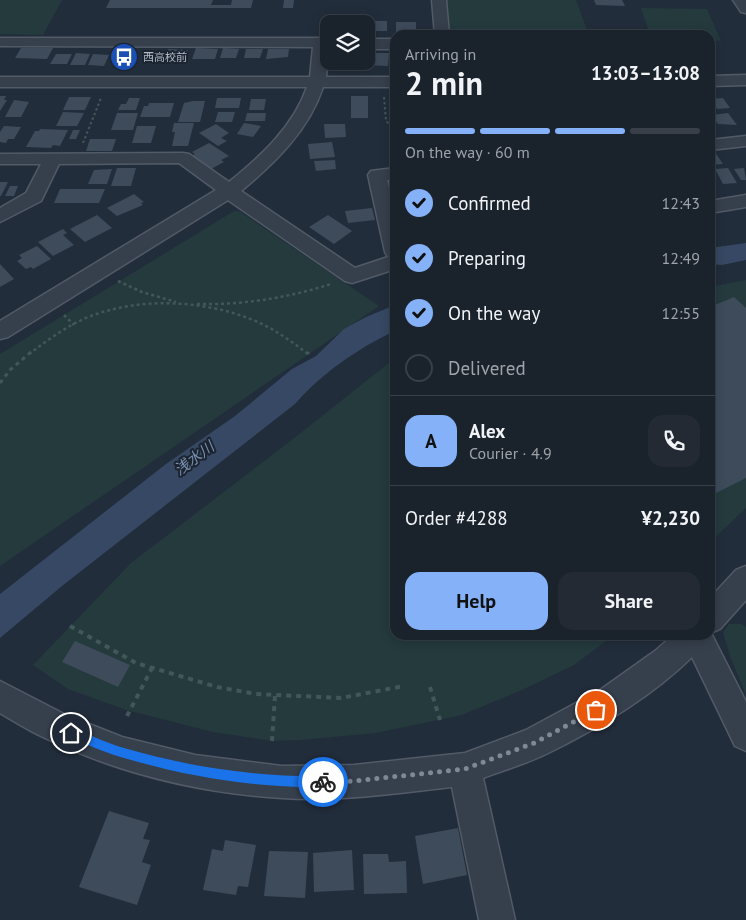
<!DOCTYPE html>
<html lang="en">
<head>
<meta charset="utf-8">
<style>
  body { margin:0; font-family:"PT Sans","Noto Sans JP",sans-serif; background:#232a34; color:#f1f3f6; height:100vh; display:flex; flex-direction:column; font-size:19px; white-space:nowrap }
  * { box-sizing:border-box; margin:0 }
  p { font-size:16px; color:#9fa4a9 }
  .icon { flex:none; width:28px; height:28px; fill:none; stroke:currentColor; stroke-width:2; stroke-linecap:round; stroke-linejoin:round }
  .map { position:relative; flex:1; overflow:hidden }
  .side { position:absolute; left:390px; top:30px; width:325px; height:610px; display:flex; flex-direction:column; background:#1a222c; border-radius:15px; box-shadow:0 2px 12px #0003,0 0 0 1px #383f48 }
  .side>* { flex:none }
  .buttons { position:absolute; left:320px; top:15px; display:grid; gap:10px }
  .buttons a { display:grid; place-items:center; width:55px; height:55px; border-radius:10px; background:#1a222c; box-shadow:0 2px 12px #0003,0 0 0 1px #383f48; font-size:25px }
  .pin { position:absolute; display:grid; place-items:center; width:42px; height:42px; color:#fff; margin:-21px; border:2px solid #fff; border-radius:50%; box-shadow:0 1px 5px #0007 }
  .courier { position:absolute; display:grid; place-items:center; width:50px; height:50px; margin:-25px; border:4px solid #1a73e8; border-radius:50%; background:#fff; color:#222; box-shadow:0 1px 6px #0007 }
  .headline em { font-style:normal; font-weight:700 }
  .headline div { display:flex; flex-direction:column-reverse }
  .headline { display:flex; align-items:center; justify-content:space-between; height:85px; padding:0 15px }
  h1 { font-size:32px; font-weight:700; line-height:38px }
  .bar { display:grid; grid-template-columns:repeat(4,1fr); gap:8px 5px; align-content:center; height:60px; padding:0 15px }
  .bar i { height:6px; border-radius:4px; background:#383f48 }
  .bar .selected { background:#85b1f8 }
  .bar p { grid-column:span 4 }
  .line { display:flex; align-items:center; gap:12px; padding:0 15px; border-top:1px solid #383f48 }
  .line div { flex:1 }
  .round { display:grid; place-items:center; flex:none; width:52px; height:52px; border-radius:15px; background:#232a34 }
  ol { padding:0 15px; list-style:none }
  li { display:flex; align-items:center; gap:15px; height:55px }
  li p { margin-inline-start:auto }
  li .icon { padding:5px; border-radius:50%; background:#85b1f8; color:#111; stroke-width:4 }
  li:last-child { color:#9fa4a9 }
  li i { width:28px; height:28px; border:2px solid #383f48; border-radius:50% }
  .button { display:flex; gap:10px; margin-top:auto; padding:10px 15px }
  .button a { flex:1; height:58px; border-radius:15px; background:#85b1f8; color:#111; font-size:20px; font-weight:700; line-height:58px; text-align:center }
  .button a+a { background:#232a34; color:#f1f3f6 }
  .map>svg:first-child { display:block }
  .green { fill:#243a3d }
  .water { fill:#364863 }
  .building { fill:#3e4b5b }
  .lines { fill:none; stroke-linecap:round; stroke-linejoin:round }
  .minor-casing { stroke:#515a66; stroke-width:3 }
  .path-far3 { stroke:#42575a; stroke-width:2; stroke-dasharray:2.5 2.5; stroke-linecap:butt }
  .path-far2 { stroke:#42575a; stroke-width:2.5; stroke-dasharray:3 3; stroke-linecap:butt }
  .path-far1 { stroke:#42575a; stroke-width:3; stroke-dasharray:4 4; stroke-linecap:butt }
  .path { stroke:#42575a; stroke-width:4; stroke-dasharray:5 5; stroke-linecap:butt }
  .minor { fill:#363f4c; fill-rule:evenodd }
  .route { fill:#1a73e8 }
  .done { stroke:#7f8996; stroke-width:5; stroke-dasharray:0 9 }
  .labels { text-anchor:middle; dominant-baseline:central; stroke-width:4; stroke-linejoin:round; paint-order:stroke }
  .far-poi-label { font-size:11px; fill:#b1bac7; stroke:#1b2430; text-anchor:start }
  .water-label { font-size:15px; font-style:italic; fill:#7990b0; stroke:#1b2430 }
</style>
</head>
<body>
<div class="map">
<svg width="746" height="920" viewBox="0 0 746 920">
  <rect width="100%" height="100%" fill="#222d3b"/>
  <g class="green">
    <polygon points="0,0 62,0 43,35 0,34"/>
    <polygon points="444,0 576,0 589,35 449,35"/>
    <polygon points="641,8 707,9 721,41 710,40 710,35 650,35"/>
    <polygon points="234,211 239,211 379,306 0,566 0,354"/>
    <polygon points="746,280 746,508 710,542 710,287"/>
    <polygon points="395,358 395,635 614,635 574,665 522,690 462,715 376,733 300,740 272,741 213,732 126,710 68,689 33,665 131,563 293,439"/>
    <polygon points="729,624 741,624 746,627 746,695 730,656 723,632"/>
  </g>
  <g class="water">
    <polygon points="746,243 746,260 722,265 710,264 710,248"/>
    <path d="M395 305V331C358 348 321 374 295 404L62 586 0 638V594L166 464 235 416 292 369 316 356 344 329 366 317Z"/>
  </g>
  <g class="building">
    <polygon points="110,0 213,0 211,5 231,5 232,0 253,0 251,8 106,8"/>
    <polygon points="284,0 294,0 293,8 283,8"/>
    <polygon points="594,0 622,0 625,6 596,5"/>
    <polygon points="335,21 359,21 359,24 334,24"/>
    <polygon points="367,21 387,21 387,31 366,31"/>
    <rect x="396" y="22" width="20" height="10"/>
    <polygon points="21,48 53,48 47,59 15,58"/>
    <polygon points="196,48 218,49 215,59 192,59"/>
    <polygon points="223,48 239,49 236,58 220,58"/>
    <polygon points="168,49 188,50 183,62 171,61 172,58 165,58"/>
    <polygon points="246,49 263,49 260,58 244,58"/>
    <polygon points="268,49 289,49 288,57 266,59"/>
    <polygon points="76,53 90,54 85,65 70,65"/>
    <polygon points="366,53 389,53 388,66 364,65 364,61 366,61"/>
    <polygon points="56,54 72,54 67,64 50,64"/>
    <polygon points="93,54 109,55 104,66 88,65"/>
    <polygon points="0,96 6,96 4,100 7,100 0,111"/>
    <rect x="351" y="96" width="17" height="22"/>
    <polygon points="69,97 91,97 85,110 63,110"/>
    <polygon points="129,98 140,98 136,110 118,110 121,104 126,104"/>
    <polygon points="217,98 241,98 239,108 215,108"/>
    <polygon points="723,98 730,108 717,109 710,99"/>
    <polygon points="251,99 266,99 264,110 249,110"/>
    <polygon points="14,100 29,102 21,117 5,117"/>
    <polygon points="193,101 205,101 200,122 178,122 184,103"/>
    <polygon points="149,103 174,103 170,117 140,117 144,106 148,106"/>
    <polygon points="63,112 84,113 77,126 56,126"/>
    <polygon points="218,112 235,112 232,122 215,122"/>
    <polygon points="117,113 138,113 133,130 111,130"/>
    <polygon points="247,113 266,113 265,121 245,121"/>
    <polygon points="728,113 737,125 718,124 711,115"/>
    <polygon points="174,123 194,123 188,146 172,146 175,132 172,132"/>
    <polygon points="244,123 261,126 253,137 237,134"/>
    <polygon points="216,124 229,133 221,138 227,141 218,146 199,133"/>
    <polygon points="324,124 345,124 346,137 325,138"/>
    <polygon points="4,126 21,127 14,139 8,139 6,143 0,142 0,132"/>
    <polygon points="137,126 156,126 151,143 132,143"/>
    <polygon points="40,129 68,130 60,146 53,145 51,148 26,147 35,131 39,131"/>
    <polygon points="73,130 80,130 76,139 69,139"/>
    <polygon points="90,139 116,139 112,151 86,151"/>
    <polygon points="332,142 335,157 310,159 308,144"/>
    <polygon points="209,143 229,156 221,160 224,162 211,169 191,156 195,154 192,152"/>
    <polygon points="715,152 723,164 710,165 710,153"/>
    <polygon points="335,160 336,169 316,171 314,161"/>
    <polygon points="117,168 136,168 131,186 111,186"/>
    <polygon points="728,168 737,183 723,184 715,169"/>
    <polygon points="744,168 746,180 741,180 734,169"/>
    <polygon points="112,169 107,184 88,184 94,170"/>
    <polygon points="0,182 8,182 1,196 0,196"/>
    <polygon points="10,186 18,186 14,196 5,196"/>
    <polygon points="60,189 105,189 99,203 54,203"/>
    <polygon points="134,194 144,202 141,203 143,205 117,216 107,208"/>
    <polygon points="372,208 375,220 348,223 345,211"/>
    <polygon points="97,215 112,228 85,242 70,229"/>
    <polygon points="328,215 352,231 334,244 309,227"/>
    <polygon points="63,229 67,233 63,235 74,245 53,256 38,242"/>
    <polygon points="37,246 51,259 33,269 31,267 26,269 17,261 22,258 19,255"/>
    <polygon points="0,264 14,279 0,287"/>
    <polygon points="734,297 746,308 746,478 710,496 710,307"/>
    <polygon points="75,641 130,665 118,687 62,662"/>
    <polygon points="109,811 149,823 143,839 150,840 142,862 151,865 137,905 79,887"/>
    <polygon points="458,828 467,875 423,884 415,836"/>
    <polygon points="225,840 256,845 248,887 238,886 236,895 203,890 212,849 223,851"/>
    <polygon points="352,850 354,890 314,892 313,853"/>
    <polygon points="269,851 308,852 305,898 264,896"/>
    <polygon points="363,854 388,854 389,862 406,861 407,893 364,894"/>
  </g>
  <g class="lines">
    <g class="minor-casing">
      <g id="minor">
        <polygon points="432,0 446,0 449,35 435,35"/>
        <polygon points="733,0 746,0 746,13 741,12"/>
        <path d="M0 38H329L326 77H395V87H323C309 130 275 163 241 191L355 268 388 257 385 252 368 175 371 171 395 168V180H387L395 211V269L352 283 345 281 228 200 8 337 0 339V321L216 190 179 163 59 164 41 201 0 222V208L26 193 41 164H0V154L183 153 189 154 229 182C261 156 293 127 307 87H0V77H310L313 47 0 46Z"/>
        <rect x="366" y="39" width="29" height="10"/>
        <polygon points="746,75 746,85 710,86 710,76"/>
        <polygon points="746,136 746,146 710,150 710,140"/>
        <polygon points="746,195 746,207 710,213 710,201"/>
        <path d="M746 566V600L720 629 711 633 746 702V751L735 746 692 657C651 697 596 730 544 755 525 764 504 770 483 778L515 920H479L452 787C396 793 338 802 282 798 200 793 117 773 43 737 28 730 14 721 0 713V681L64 714 122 737 195 755 282 766 354 765 465 753 526 730 600 690 655 651 673 635H710V598L736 570Z"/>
      </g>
    </g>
    <g class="path-far3">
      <polyline points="384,97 386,121 395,130"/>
      <polyline points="83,143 101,98"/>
    </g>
    <g class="path-far2">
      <polyline points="118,281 142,292 176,302"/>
      <path d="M197 304C243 305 287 298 331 284"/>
      <polyline points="64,315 74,325"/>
      <path d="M29 354C48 340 69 324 91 316 141 297 204 300 253 320 273 328 291 341 308 354"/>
    </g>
    <g class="path-far1">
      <polyline points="307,352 309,354"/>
      <polyline points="0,383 10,370 31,352"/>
    </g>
    <g class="path">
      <polyline points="70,626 136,663 217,687 256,694 341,698 404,686"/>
      <polyline points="430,687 440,720"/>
      <polyline points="127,716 152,668"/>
      <polyline points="272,741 275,695"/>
    </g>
    <use href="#minor" class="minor"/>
  </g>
  <path class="route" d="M71 727C88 734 106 743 124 748 189 767 256 777 323 776L327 778 329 782 327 785 323 787C256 788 189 777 124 758 106 753 88 745 71 738L67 736 66 733 67 729Z"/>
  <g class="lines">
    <polyline class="done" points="323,782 354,781 465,769 534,743 596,710"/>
  </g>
  <defs>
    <g id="bus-disc" transform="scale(1.4375)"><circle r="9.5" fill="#1a4fb4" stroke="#1b2430"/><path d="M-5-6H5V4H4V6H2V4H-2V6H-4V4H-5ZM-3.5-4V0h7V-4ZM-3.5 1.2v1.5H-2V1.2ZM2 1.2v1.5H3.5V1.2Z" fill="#fff"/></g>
  </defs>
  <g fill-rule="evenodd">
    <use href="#bus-disc" x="124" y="57"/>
  </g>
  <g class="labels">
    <g class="far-poi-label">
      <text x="143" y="57">西高校前</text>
    </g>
    <g class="water-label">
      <text transform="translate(194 458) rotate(-37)">浅水川</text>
    </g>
  </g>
</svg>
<div class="buttons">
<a><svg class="icon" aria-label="layers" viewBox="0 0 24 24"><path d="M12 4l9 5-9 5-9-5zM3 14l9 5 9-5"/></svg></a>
</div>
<div class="pin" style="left:596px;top:710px;background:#ea580c"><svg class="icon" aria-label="bag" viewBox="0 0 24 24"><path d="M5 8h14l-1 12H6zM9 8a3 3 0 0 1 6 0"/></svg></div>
<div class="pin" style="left:71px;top:733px;background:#1f2937"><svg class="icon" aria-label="home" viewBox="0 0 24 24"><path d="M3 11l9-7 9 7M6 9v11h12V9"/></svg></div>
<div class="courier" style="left:323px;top:782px"><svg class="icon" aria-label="bike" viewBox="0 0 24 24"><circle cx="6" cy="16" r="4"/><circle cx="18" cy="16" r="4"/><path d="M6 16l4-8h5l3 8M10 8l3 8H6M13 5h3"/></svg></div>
<section class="side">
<div class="headline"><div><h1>2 min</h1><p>Arriving in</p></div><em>13:03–13:08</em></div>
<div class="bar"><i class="selected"></i><i class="selected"></i><i class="selected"></i><i></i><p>On the way · 60 m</p></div>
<ol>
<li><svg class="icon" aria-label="check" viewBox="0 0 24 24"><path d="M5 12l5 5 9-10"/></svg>Confirmed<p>12:43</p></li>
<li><svg class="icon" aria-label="check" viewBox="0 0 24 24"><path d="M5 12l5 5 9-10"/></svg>Preparing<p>12:49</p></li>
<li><svg class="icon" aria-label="check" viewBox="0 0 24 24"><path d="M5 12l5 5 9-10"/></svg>On the way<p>12:55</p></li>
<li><i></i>Delivered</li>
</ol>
<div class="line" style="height:90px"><b class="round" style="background:#85b1f8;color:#111">A</b><div><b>Alex</b><p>Courier · 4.9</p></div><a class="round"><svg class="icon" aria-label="phone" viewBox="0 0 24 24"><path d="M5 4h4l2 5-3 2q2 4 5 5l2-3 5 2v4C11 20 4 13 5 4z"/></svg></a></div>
<div class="line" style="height:65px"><div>Order #4288</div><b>¥2,230</b></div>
<div class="button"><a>Help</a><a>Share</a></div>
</section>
</div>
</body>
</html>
